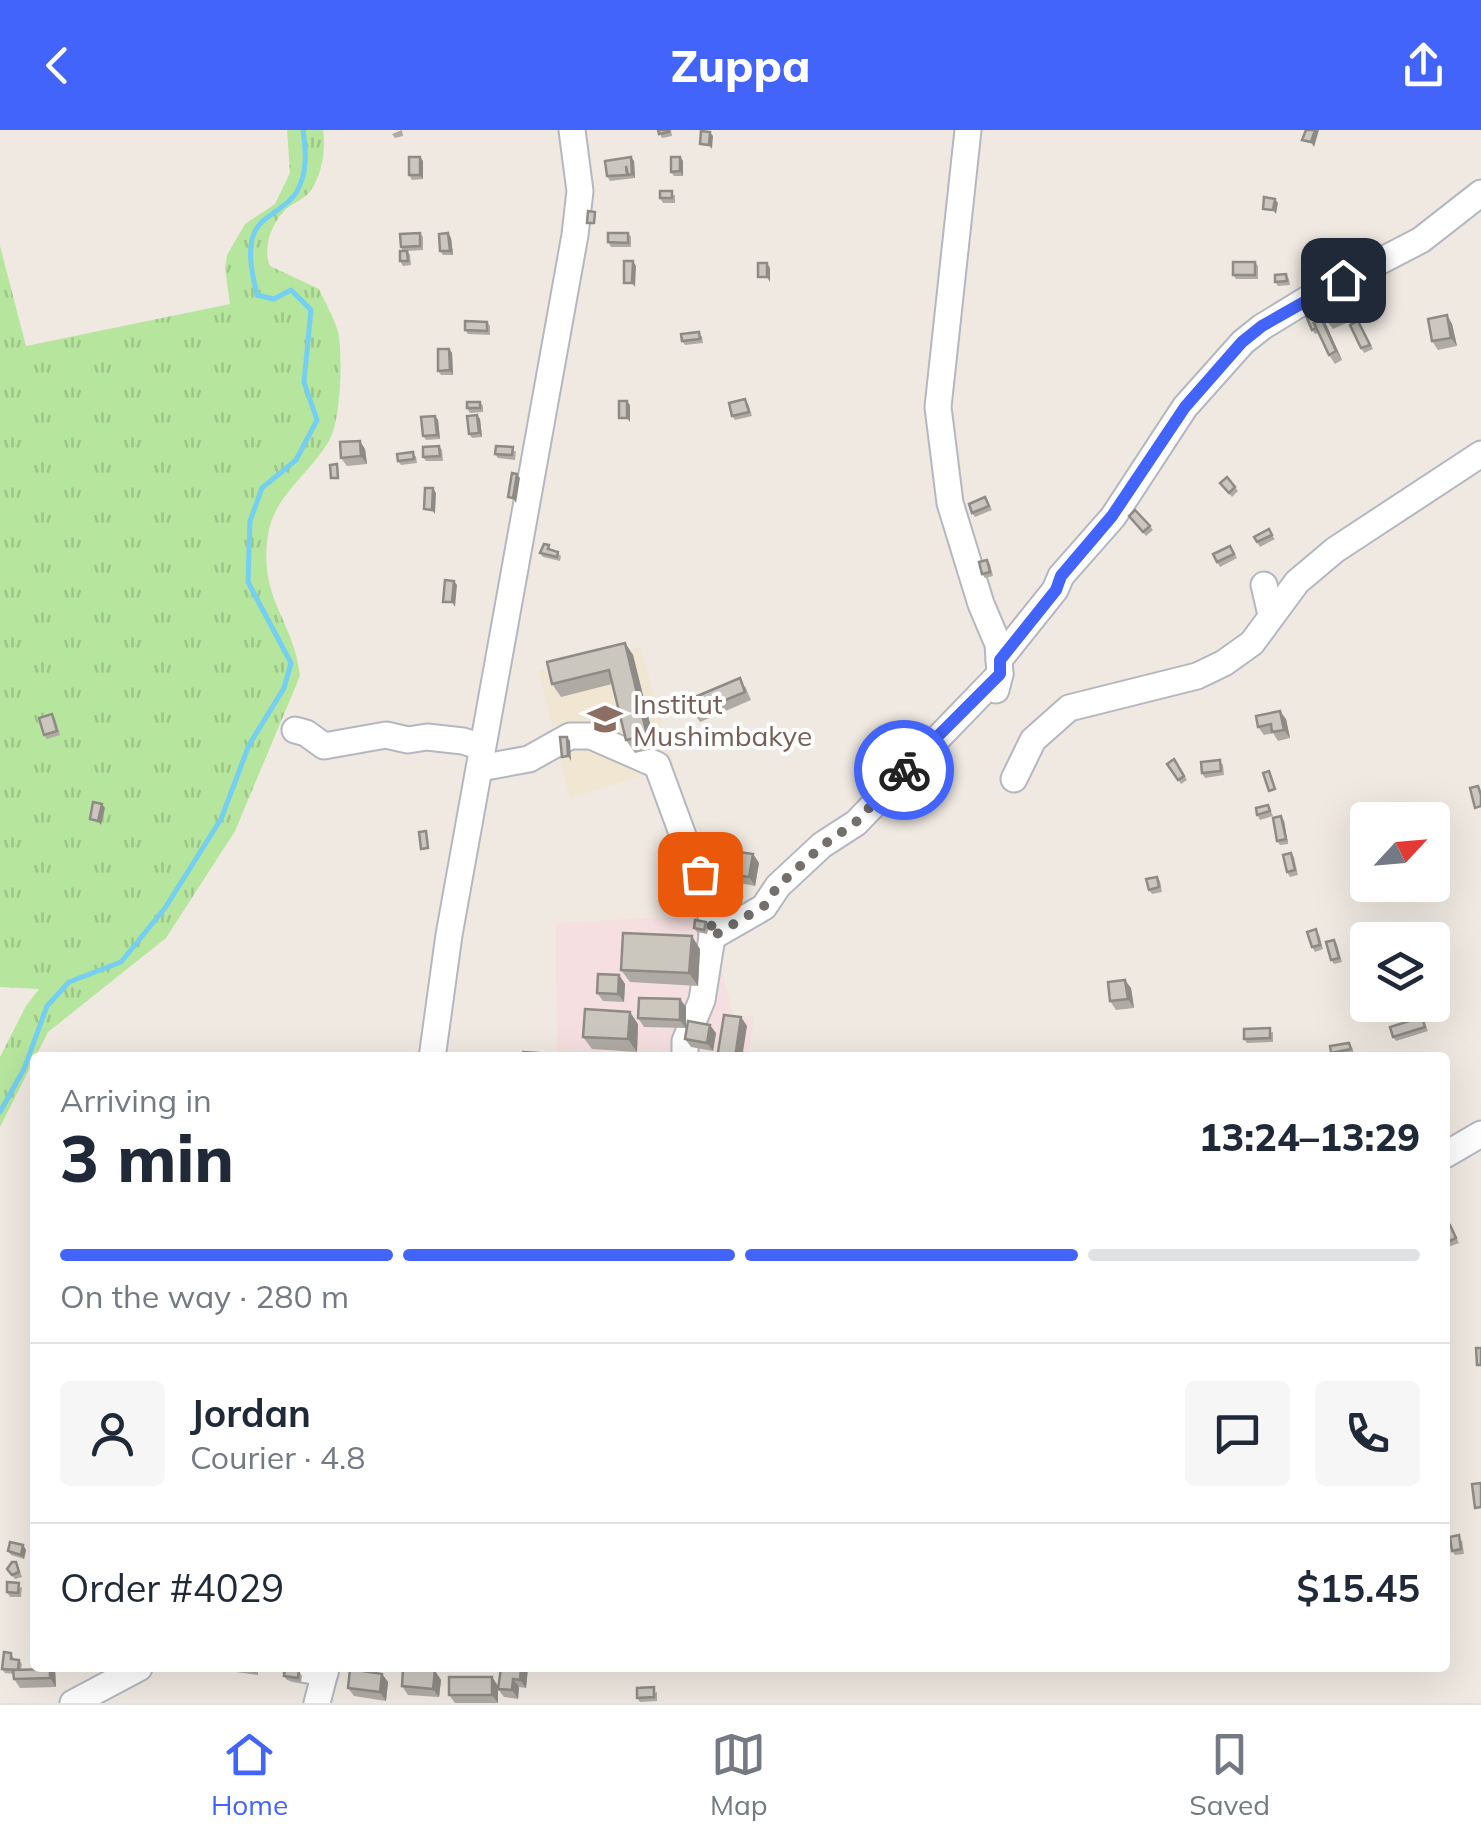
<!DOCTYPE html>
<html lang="en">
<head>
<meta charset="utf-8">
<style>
  body { margin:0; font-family:Mulish,sans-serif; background:#f6f6f7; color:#1f2937; height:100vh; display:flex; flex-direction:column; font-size:38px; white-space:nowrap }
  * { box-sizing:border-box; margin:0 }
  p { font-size:32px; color:#747a83 }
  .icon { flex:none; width:55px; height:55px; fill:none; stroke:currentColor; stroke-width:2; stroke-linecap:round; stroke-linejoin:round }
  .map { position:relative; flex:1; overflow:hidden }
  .sheet { position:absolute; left:30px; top:922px; width:1420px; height:620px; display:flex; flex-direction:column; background:#fff; border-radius:10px; box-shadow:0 10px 40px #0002 }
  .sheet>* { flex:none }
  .needle { width:65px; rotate:64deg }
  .tools { position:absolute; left:1350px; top:672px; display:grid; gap:20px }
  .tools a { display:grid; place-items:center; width:100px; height:100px; border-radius:10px; background:#fff; box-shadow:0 10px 40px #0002; font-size:50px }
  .pin { position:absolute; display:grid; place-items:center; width:85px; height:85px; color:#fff; margin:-42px; border-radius:20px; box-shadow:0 5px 15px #0006 }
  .courier { position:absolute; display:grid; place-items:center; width:100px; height:100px; margin:-50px; border:8px solid #4264fb; border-radius:50%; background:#fff; color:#222; box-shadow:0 2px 12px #0007 }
  .head em { font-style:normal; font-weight:800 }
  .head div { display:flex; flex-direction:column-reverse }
  .head { display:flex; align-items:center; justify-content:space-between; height:170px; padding:0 30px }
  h1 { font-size:65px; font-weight:800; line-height:75px }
  .bar { display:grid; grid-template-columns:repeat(4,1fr); gap:15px 10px; align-content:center; height:120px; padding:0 30px }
  .bar i { height:12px; border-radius:8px; background:#e0e1e3 }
  .bar .selected { background:#4264fb }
  .bar p { grid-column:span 4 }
  .line { display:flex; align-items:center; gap:25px; padding:0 30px; border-top:2px solid #e0e1e3 }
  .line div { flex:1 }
  .round { display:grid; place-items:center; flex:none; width:105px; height:105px; border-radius:10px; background:#f6f6f7 }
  header { display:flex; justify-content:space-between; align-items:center; height:130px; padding:0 30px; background:#4264fb; color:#fff; font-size:45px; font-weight:800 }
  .tab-bar { display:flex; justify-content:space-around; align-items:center; height:140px; border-top:2px solid #e0e1e3; background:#fff; font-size:28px; color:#747a83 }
  .tab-bar a { display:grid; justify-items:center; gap:5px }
  .tab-bar .selected { color:#4264fb }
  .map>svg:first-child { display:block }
  .education { fill:#f0e6d1 }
  .medical { fill:#f5dfe0 }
  .grass { fill:url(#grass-tufts) }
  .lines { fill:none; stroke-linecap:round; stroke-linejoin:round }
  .stream { stroke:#75cff0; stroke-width:5 }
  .minor-casing { stroke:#b4b7c1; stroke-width:29 }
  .minor { stroke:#fff; stroke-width:25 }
  .wall { fill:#afaba4 }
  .shaded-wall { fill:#8e8b86 }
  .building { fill:#cbc7bf; stroke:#8e8b86; stroke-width:2.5 }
  .done { stroke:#726f6d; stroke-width:10; stroke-dasharray:0 18 }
  .route { stroke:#4264fb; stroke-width:12 }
  .labels { text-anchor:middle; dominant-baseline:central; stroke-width:8; stroke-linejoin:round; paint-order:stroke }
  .education-label { font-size:28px; fill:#785e54; stroke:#fff; text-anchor:start }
</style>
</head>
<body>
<header><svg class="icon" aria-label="back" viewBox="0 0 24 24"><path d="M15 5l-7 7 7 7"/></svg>Zuppa<svg class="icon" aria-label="share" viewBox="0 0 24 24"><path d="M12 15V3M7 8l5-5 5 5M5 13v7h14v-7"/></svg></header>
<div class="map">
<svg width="1481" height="1573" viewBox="0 0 1481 1573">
  <defs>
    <pattern id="grass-tufts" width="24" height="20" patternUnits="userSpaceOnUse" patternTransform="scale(2.5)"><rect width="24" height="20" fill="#b6e59e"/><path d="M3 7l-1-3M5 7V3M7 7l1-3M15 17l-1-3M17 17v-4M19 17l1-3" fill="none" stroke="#9dc588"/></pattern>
  </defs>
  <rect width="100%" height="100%" fill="#efe9e1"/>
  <polygon class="education" points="640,517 674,636 570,668 539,541"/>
  <polygon class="medical" points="708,785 733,885 754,887 748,927 557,927 556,793"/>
  <path class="grass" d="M287 0H323C326 19 322 44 311 60 305 69 295 72 286 79 272 92 262 118 270 136L319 159C325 173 334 187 338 202 343 224 341 288 330 309 313 341 273 366 268 405 258 469 294 490 300 546L235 701 166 808 48 902 0 997V927L26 876 39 859 0 857V116L26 216 230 174 225 138 227 125 245 94 275 74 290 43Z"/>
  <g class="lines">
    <path class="stream" d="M0 982 24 939 47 876 69 852 121 832 165 778 221 689 249 615 284 558 291 533 248 452 250 391 262 358 296 330 317 290 304 252 311 180 291 160 274 169 257 165C253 147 248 127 252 109 258 85 285 81 296 63 308 43 306 21 303 0"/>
    <g class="minor-casing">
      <g id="minor">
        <polyline points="968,0 938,277 950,373 981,474 998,514 1000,544 996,560"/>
        <polyline points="1264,455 1271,485"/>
        <polyline points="999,530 1055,460 1061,446 1113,387 1185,277 1243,212 1262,197 1311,167 1421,110 1481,63"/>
        <polyline points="295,600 306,603 324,616 386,605 408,610 427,607 463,611 482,617"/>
        <polyline points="480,638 529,629 570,606 591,606 657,635 689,722 710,766 712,807 702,870 685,911 685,928"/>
        <polyline points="1014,649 1033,610 1069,578 1197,546 1224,533 1252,513 1297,452 1335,420 1481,324"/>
        <polyline points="712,807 764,777 778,756 822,715 856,693 1000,544"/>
        <polyline points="432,928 449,805 575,105 580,61 572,0"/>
        <polyline points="1445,1025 1481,1004"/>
        <polyline points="296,1538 325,1543"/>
        <polyline points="73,1573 139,1538"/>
        <polyline points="317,1573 326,1538"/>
      </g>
    </g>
    <use href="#minor" class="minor"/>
  </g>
  <g class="wall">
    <polygon points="402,0 403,6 395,8 392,4"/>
    <polygon points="658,0 671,0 672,6 662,8"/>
    <polygon points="420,27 423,31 423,49 412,50 409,45"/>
    <polygon points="680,27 683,31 683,46 674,46 671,42"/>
    <polygon points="634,31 635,48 610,51 607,46"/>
    <polygon points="675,65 675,73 663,73 660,68"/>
    <polygon points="420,103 423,107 423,120 408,121 410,125 411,135 403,136 400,131 403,121 401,117"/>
    <polygon points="448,103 451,108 453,125 443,125 440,121"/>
    <polygon points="628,103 631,107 631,117 611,117 608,112"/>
    <polygon points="1255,132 1258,136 1258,149 1236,149 1233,145"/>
    <polygon points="1286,144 1289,149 1290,155 1278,156 1275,152"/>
    <polygon points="1348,165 1360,187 1333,199 1327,191"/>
    <polygon points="1319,181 1342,230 1335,234 1329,225 1318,203 1315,204 1312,200"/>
    <polygon points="1447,185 1452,194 1457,216 1438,220 1432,211"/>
    <polygon points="487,192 490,196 490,205 468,204 465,200"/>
    <polygon points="1361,195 1373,219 1364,223 1361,218"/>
    <polygon points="702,206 703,213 685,215 682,211"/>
    <polygon points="449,219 452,223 453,245 441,245 438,241"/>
    <polygon points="480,272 483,276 483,282 470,283 467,278"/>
    <polygon points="748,273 752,286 735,290 732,286"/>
    <polygon points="477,285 480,289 482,307 472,308 469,304"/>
    <polygon points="435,286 438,290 440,309 426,310 423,306"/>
    <polygon points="439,316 442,320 443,331 426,331 423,327"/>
    <polygon points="365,319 367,334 347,336 341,328"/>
    <polygon points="516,321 515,330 498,328 495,324"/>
    <polygon points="416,326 417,333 401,335 398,331"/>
    <polygon points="1227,347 1238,361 1232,367 1220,353"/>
    <polygon points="985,367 992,380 975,387 972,383"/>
    <polygon points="1129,386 1150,396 1153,400 1146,406"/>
    <polygon points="1271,404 1275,409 1260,417 1254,407"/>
    <polygon points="1230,416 1237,428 1220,437 1217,432"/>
    <polygon points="552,419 561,426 560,431 543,427 540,423"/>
    <polygon points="987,430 990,434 993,446 985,448 982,444"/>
    <polygon points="625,513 633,525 656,618 635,623 626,610 612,554 561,567 552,554"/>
    <polygon points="745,556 751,570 700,592 694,583"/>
    <polygon points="52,584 55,588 60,605 47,609 44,605"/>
    <polygon points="1286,589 1290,608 1278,611 1273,603 1264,605 1258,597"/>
    <polygon points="1174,629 1187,650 1181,654 1167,634"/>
    <polygon points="1223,634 1224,645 1205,648 1202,643"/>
    <polygon points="1268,675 1273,686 1260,690 1257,685"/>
    <polygon points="1281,686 1284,691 1288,714 1280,715 1277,711"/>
    <polygon points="1291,723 1294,727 1298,745 1290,747 1287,742"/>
    <polygon points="753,724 759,733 755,756 729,751 723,743"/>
    <polygon points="1157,747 1160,751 1162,762 1152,764 1149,760"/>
    <polygon points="709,796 707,804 697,802 694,798"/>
    <polygon points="1319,804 1323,819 1315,822 1312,817"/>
    <polygon points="1334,810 1337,814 1342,832 1334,834 1331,830"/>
    <polygon points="700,819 698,856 630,852 621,840"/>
    <polygon points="619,845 625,854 624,872 603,871 597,863"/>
    <polygon points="1131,858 1134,878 1116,880 1110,871"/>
    <polygon points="680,869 686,877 686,898 644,897 638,888"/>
    <polygon points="1422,887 1428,901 1396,911 1393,907"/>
    <polygon points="638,894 637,922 592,919 583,907"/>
    <polygon points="1273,902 1273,912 1247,913 1244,909"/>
    <polygon points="716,903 713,921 691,917 685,909"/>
    <polygon points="1352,917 1354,924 1334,927 1331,923"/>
    <polygon points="1450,1095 1459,1113 1445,1118 1445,1097"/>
    <polygon points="1462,1410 1464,1424 1455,1425 1452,1421"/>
    <polygon points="23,1415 26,1420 24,1429 11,1425 8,1421"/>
    <polygon points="16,1432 22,1447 15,1449 7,1439"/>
    <polygon points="22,1457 21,1467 10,1467 7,1462"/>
    <polygon points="11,1523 14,1529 19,1530 22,1534 21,1540 55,1538 56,1557 20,1558 14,1549 14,1544 5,1543 2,1539"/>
    <polygon points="233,1538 258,1538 258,1545 236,1542"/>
    <polygon points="501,1538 528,1538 526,1558 519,1557 518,1569 504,1567 498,1559"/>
    <polygon points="299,1541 302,1546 301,1552 287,1550 284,1546"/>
    <polygon points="435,1541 441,1550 439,1567 408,1565 402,1556"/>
    <polygon points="382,1544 388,1552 386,1571 354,1566 348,1558"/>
    <polygon points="492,1547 498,1556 498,1573 455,1573 449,1565"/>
    <polygon points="657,1562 657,1571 640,1572 637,1568"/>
  </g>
  <g class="shaded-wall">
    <polygon points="1315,0 1319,0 1314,17 1311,12"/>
    <polygon points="710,2 713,6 712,19 709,15"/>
    <polygon points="420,27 423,31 423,49 420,45"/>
    <polygon points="631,27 634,31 635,48 632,44"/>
    <polygon points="680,27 683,31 683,46 680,41"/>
    <polygon points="1275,69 1278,73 1276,84 1273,80"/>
    <polygon points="448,103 451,108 453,125 450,121"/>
    <polygon points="633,131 636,136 635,157 632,153"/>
    <polygon points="767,133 770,138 770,152 767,147"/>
    <polygon points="1319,181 1322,185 1342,230 1336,221"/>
    <polygon points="1447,185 1452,194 1457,216 1451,208"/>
    <polygon points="449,219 452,223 453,245 450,240"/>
    <polygon points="627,271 630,275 630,292 627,288"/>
    <polygon points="477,285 480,289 482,307 479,303"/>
    <polygon points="435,286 438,290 440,309 437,305"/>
    <polygon points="360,311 365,319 367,334 361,326"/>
    <polygon points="517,344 520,348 516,373 513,368"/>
    <polygon points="433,358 436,363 435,384 432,380"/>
    <polygon points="454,451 457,455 455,477 452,472"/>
    <polygon points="625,513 633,525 656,618 647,605"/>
    <polygon points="1280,581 1286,589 1290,608 1284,600"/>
    <polygon points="567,607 570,611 571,631 568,626"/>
    <polygon points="102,674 105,678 101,695 98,691"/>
    <polygon points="1281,686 1284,691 1288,714 1286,709"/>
    <polygon points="753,724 759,733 755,756 749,747"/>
    <polygon points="692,806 700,819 698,856 689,843"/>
    <polygon points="619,845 625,854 624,872 618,864"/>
    <polygon points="1125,850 1131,858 1134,878 1128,869"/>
    <polygon points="680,869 686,877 686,898 680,890"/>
    <polygon points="630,882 638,894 637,922 628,909"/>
    <polygon points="741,887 747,896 742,928 735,928"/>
    <polygon points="710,895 716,903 713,921 707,913"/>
    <polygon points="23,1415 26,1420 24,1429 21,1425"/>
    <polygon points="52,1538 55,1538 56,1557 50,1548 50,1539"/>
    <polygon points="521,1538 528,1538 526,1558 520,1550"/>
    <polygon points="435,1541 441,1550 439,1567 433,1559"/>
    <polygon points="382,1544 388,1552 386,1571 380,1562"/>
    <polygon points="492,1547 498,1556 498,1573 492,1565"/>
    <polygon points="513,1549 519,1557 518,1569 512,1560"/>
  </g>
  <g class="building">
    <polygon points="658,0 669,0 669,2 659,4"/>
    <polygon points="1306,0 1315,0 1311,12 1302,10"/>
    <polygon points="701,1 710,2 709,15 700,14"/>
    <rect x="409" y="27" width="11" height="18"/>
    <polygon points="631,27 632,44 628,45 626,36 627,45 607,46 605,31"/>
    <polygon points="671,27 680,27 680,41 671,42"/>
    <rect x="660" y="61" width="12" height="7"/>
    <polygon points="1264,67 1275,69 1273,80 1263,79"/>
    <polygon points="588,81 595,82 594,93 587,93"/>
    <polygon points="420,103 420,116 401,117 400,104"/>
    <polygon points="448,103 450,121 440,121 439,104"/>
    <polygon points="608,103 628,103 628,113 608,112"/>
    <polygon points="400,121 407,121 408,131 400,131"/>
    <polygon points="624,131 633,131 632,153 624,153"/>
    <rect x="1233" y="132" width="22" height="13"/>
    <rect x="758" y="133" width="9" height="14"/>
    <polygon points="1286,144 1287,151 1275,152 1275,145"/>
    <polygon points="1348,165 1354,178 1327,191 1321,178"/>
    <polygon points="1319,181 1325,194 1322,190 1314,193 1316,198 1312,200 1306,186"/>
    <polygon points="1447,185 1451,208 1432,211 1428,189"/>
    <polygon points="1322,190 1336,221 1329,225 1314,193"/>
    <polygon points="465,191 487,192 487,201 465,200"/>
    <polygon points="1358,191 1370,215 1361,218 1350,195"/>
    <polygon points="699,202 700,209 682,211 681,204"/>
    <polygon points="438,219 449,219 450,240 438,241"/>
    <polygon points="745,269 749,282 732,286 729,273"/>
    <rect x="619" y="271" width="8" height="17"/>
    <rect x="467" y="272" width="13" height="6"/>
    <polygon points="477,285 479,303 469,304 467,286"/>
    <polygon points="435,286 437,305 423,306 421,287"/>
    <polygon points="360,311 361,326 341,328 340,312"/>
    <polygon points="439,316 440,326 423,327 423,317"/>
    <polygon points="496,316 513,317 512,325 495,324"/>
    <polygon points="413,322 414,329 398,331 397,324"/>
    <polygon points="337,334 338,348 331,348 330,335"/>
    <polygon points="512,343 517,344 513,368 508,367"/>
    <polygon points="1227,347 1235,357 1229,363 1220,353"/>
    <polygon points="425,358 433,358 432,380 424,379"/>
    <polygon points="985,367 989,376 972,383 969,374"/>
    <polygon points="1135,380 1150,396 1143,402 1129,386"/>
    <polygon points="1269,399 1272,405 1257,412 1254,407"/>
    <polygon points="544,414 549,415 548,419 558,422 557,427 540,423"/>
    <polygon points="1230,416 1234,424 1217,432 1213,424"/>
    <polygon points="987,430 990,442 982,444 979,432"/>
    <polygon points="445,450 454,451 452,472 443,472"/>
    <polygon points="625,513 647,605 626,610 609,540 552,554 547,532"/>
    <polygon points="740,548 745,562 694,583 688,570"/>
    <polygon points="1280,581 1284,600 1272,602 1271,594 1258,597 1256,586"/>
    <polygon points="52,584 57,601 44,605 39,588"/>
    <polygon points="560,607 567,607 568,626 562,627"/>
    <polygon points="1174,629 1184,646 1178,650 1167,634"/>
    <polygon points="1220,630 1221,641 1202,643 1201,632"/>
    <polygon points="1269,641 1275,659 1269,661 1263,643"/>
    <polygon points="1478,656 1481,665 1481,676 1475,678 1470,658"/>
    <polygon points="93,672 102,674 98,691 90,689"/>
    <polygon points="1268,675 1270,681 1257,685 1256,678"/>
    <polygon points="1281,686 1286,709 1277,711 1273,688"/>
    <polygon points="426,701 428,718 421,719 419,702"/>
    <polygon points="726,720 753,724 749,747 723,743"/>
    <polygon points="1291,723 1295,740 1287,742 1283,725"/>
    <polygon points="1157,747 1159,757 1149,760 1146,749"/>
    <polygon points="695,790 706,792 704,800 694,798"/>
    <polygon points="1316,799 1320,815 1312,817 1307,802"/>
    <polygon points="623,803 692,806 689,843 621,840"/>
    <polygon points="1334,810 1339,828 1331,830 1326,812"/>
    <polygon points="598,844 619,845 618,864 597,863"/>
    <polygon points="1125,850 1128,869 1110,871 1108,852"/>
    <polygon points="639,868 680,869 680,890 638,888"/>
    <polygon points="585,879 630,882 628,909 583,907"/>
    <polygon points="724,885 741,887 735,928 717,928"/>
    <polygon points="1422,887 1425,897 1393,907 1390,897"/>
    <polygon points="688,891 710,895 707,913 685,909"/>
    <polygon points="1270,898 1270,908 1244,909 1244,899"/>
    <polygon points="1349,913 1351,919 1331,923 1330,916"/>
    <polygon points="523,922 538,923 538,928 522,928"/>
    <polygon points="1450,1095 1456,1108 1445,1113 1445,1097"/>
    <polygon points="1476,1218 1481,1218 1481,1235 1477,1235"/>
    <polygon points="1481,1353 1481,1377 1475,1378 1472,1354"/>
    <polygon points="1459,1405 1461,1419 1452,1421 1450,1407"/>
    <polygon points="10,1412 23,1415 21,1425 8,1421"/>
    <polygon points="12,1432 16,1432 19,1442 12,1445 7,1439"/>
    <polygon points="7,1452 19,1453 18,1463 7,1462"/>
    <polygon points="4,1522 11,1523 11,1529 19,1530 18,1540 2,1539"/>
    <polygon points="233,1538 255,1538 255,1541"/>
    <polygon points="501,1538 521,1538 520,1550 513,1549 512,1560 498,1559"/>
    <polygon points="50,1539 50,1548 14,1549 13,1540"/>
    <polygon points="285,1539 299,1541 298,1548 284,1546"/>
    <polygon points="350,1539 382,1544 380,1562 348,1558"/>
    <polygon points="403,1539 435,1541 433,1559 402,1556"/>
    <rect x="449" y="1547" width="43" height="18"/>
    <polygon points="654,1557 654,1567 637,1568 637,1558"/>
  </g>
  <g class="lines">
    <polyline class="done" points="700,744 710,766 712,807 764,776 778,756 822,716 856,692 904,640"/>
    <polyline class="route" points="904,640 1000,544 1000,530 1056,460 1061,446 1112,386 1185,277 1242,212 1262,196 1343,150"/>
  </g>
  <defs>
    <g id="school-bare" transform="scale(2.7)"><path d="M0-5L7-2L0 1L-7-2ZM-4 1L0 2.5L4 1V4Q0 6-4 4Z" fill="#8d6e63" stroke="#fff" stroke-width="2.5" paint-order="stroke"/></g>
  </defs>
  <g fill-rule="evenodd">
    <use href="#school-bare" x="605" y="589"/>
  </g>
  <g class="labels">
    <g class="education-label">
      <text x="633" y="573">Institut<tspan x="633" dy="32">Mushimbakye</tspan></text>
    </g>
  </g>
</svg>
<div class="tools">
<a><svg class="needle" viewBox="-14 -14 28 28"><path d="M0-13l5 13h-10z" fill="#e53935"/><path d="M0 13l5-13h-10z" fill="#747a83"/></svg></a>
<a><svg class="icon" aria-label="layers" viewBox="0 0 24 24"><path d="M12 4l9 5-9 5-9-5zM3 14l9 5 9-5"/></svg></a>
</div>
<div class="pin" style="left:700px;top:744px;background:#ea580c"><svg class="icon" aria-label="bag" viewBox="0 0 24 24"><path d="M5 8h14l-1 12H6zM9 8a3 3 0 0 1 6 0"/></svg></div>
<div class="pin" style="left:1343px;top:150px;background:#1f2937"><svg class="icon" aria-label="home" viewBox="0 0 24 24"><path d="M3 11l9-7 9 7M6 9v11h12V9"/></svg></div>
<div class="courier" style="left:904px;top:640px"><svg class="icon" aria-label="bike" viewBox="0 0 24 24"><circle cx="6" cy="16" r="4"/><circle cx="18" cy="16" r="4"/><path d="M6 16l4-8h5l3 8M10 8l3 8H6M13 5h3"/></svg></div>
<section class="sheet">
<div class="head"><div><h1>3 min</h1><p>Arriving in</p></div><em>13:24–13:29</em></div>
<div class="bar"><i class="selected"></i><i class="selected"></i><i class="selected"></i><i></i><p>On the way · 280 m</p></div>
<div class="line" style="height:180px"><a class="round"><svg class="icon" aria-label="person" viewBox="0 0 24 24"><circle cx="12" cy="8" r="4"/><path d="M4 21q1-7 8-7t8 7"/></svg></a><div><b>Jordan</b><p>Courier · 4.8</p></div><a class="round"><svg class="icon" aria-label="chat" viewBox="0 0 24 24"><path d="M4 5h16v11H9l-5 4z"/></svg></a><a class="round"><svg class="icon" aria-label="phone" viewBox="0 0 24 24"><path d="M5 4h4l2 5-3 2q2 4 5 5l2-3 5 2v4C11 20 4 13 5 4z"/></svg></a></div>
<div class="line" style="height:130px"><div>Order #4029</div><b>$15.45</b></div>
</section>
</div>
<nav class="tab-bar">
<a class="selected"><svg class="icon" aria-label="home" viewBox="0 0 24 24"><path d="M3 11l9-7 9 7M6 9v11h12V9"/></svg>Home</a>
<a><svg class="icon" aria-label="map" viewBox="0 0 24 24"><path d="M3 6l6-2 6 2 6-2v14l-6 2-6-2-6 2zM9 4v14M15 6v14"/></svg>Map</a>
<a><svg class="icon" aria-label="saved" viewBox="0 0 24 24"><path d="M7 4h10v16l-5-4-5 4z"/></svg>Saved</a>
</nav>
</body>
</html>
